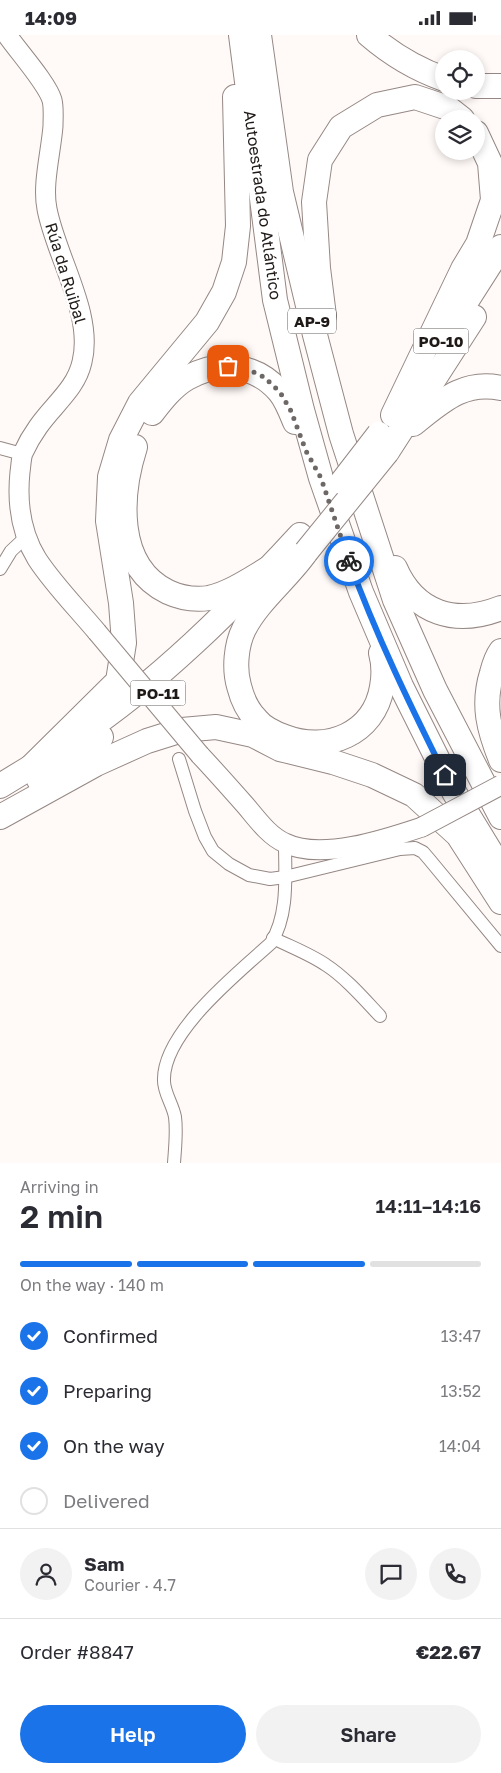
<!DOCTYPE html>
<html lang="en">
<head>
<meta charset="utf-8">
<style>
  body { margin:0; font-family:"Golos Text",sans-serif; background:#f2f2f3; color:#2b2b33; height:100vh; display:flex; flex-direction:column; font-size:19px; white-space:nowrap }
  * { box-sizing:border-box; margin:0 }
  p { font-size:16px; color:#7c7c81 }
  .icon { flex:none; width:28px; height:28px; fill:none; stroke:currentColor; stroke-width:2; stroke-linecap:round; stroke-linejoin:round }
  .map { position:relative; height:1128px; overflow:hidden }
  .side { display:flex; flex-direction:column; background:#fff; flex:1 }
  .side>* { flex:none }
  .tools { position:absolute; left:435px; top:15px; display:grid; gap:10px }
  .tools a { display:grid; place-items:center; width:50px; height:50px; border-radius:50%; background:#fff; box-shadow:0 2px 8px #0003; font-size:25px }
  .pin { position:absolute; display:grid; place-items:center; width:42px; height:42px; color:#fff; margin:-21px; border-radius:10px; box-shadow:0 2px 8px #0006 }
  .courier { position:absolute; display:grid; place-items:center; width:50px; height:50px; margin:-25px; border:4px solid #1a73e8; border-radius:50%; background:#fff; color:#222; box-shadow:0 1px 6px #0007 }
  .headline em { font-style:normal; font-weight:600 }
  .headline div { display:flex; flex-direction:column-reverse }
  .headline { display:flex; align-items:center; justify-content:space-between; height:85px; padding:0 20px }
  h1 { font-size:32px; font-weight:600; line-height:38px }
  .bar { display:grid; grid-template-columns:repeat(4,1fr); gap:8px 5px; align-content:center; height:60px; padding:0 20px }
  .bar i { height:6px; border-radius:4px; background:#e1e1e2 }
  .bar .on { background:#1a73e8 }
  .bar p { grid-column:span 4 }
  .line { display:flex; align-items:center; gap:12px; padding:0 20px; border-top:1px solid #e1e1e2 }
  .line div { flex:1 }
  .round { display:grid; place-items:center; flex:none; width:52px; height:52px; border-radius:26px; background:#f2f2f3 }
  ol { padding:0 20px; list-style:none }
  li { display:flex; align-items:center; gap:15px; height:55px }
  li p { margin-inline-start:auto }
  li .icon { padding:5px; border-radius:50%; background:#1a73e8; color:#fff; stroke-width:4 }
  li:last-child { color:#7c7c81 }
  li i { width:28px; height:28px; border:2px solid #e1e1e2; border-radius:50% }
  .button { display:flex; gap:10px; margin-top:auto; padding:10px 20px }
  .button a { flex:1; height:58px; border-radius:30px; background:#1a73e8; color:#fff; font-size:20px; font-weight:600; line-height:58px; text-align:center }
  .button a+a { background:#f2f2f3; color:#2b2b33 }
  .status { display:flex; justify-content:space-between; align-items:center; height:35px; padding:0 25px; background:#fff; direction:ltr }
  .status svg { height:14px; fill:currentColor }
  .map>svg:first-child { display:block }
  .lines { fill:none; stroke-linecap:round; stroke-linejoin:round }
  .street-casing { stroke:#958884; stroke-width:14 }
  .secondary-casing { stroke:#958884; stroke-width:21 }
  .highway-casing { stroke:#958884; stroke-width:26 }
  .street { stroke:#fff; stroke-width:12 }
  .secondary { stroke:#fff; stroke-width:19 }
  .highway { stroke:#fff; stroke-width:24 }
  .secondary-bridge-casing { stroke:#958884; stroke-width:21; stroke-linecap:butt }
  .highway-bridge-casing { stroke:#958884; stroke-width:26; stroke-linecap:butt }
  .secondary-bridge { stroke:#fff; stroke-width:19 }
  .highway-bridge { stroke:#fff; stroke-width:24 }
  .done { stroke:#6d6866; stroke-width:5; stroke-dasharray:0 9 }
  .route { stroke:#1a73e8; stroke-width:6 }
  .labels { text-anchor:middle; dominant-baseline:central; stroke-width:4.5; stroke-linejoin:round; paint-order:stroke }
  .shield { fill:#fff; stroke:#625f5d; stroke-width:1 }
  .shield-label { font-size:15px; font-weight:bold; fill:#1f1a18 }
  .street-label { font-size:16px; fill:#1f1a18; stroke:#fff }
</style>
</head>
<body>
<div class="status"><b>14:09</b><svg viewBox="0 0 49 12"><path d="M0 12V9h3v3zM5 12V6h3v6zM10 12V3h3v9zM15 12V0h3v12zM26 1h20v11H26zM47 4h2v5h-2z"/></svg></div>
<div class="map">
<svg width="501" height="1128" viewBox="0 0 501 1128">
  <rect width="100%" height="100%" fill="#fff9f7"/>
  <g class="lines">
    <g class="street-casing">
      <g id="street">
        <polyline points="0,413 22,419"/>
        <polyline points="0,534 11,516 26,502"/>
        <polyline points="179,724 195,776 205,802 213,816 229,829 249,840 270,844 285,842 400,814 415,813 423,817 429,824 501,911"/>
        <path d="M273 903C291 912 310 919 326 930 346 943 364 964 380 981"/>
        <path d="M174 1128C175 1113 177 1097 175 1082 173 1070 164 1058 164 1046 162 998 238 938 271 908 289 879 285 841 285 808"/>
      </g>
    </g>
    <g class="secondary-casing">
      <g id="secondary">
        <path d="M7 0C18 16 47 48 52 65 54 73 53 83 53 91 51 117 42 150 47 174 56 222 94 279 82 327 76 354 53 370 38 392 33 399 27 409 23 418 21 423 21 431 20 437 17 466 21 498 37 524 54 550 77 573 97 597"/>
        <path d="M200 720C216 737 231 754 246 771 257 784 269 801 285 808 321 826 386 804 422 792"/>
      </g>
    </g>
    <g class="highway-casing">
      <g id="highway">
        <polyline points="241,0 275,265 302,375 321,443 361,557 401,651 454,757 501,834"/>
        <polyline points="259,0 281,157 315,300 341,399 395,565 435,655 501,782"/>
        <path d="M369 0C391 19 416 34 444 44"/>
        <polyline points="476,51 501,51"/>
        <polyline points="324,281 318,233 314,167 320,125 341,92 377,70 415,62 448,73 462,84"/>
        <polyline points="448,295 501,212"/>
        <path d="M152 378C162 365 173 351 187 343 219 325 255 329 279 356 286 364 291 377 295 387"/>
        <polyline points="393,380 463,234 478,209 493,165 490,128 476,98"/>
        <path d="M413 389C441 367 463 345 501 353"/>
        <path d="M135 412C120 459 114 531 168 557 181 563 195 565 209 563 231 558 252 543 271 532"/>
        <polyline points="387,417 474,282"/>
        <path d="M306 517C288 543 258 566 244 594 236 610 234 634 239 651 242 663 247 675 256 684 263 693 274 698 285 702 327 718 374 699 382 652 384 641 384 629 381 618"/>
        <path d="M395 533C415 579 456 591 501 573"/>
        <path d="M501 616C496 623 494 630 492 638 482 670 489 695 501 725"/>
        <path d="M75 703C158 648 233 573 300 500"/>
        <polyline points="28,735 118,646 124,608 121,568 108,486 110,442 121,405 140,368 207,287 224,257 234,227 238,191 235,62"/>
        <polyline points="39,745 101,702"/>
        <polyline points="0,751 41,726"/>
        <polyline points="0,782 96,729 147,706 182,695 216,692 253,700 280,714 333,727 372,740 414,760 458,800 501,867"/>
      </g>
    </g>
    <use href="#street" class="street"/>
    <use href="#secondary" class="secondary"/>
    <use href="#highway" class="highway"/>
    <g class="secondary-bridge-casing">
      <g id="secondary-bridge">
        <polyline points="97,597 200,720"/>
        <polyline points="422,792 501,750"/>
      </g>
    </g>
    <g class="highway-bridge-casing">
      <g id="highway-bridge">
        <polyline points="342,447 379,399"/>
        <polyline points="306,517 387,417"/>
      </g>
    </g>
    <use href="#secondary-bridge" class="secondary-bridge"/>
    <use href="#highway-bridge" class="highway-bridge"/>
  </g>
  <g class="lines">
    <polyline class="done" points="228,331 247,334 264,342 280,357 291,376 306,416 321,443 349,526"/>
    <path class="route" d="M349 526C376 600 410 670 445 740"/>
  </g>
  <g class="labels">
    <g class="shield">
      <rect x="288" y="273.5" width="48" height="25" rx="4"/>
      <rect x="413.5" y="293.5" width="55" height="25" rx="4"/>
      <rect x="130.5" y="645.5" width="55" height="25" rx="4"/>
    </g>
    <g class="shield-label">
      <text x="312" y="286">AP-9</text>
      <text x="441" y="306">PO-10</text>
      <text x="158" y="658">PO-11</text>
    </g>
    <g class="street-label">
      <text transform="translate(263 170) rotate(82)">Autoestrada do Atlántico</text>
      <text transform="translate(66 238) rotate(73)">Rúa da Ruibal</text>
    </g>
  </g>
</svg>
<div class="tools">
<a><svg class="icon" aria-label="locate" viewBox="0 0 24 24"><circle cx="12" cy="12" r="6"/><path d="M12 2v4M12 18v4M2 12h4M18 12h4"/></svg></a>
<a><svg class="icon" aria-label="layers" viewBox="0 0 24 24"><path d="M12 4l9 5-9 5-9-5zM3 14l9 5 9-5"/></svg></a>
</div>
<div class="pin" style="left:228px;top:331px;background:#ea580c"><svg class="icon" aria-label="bag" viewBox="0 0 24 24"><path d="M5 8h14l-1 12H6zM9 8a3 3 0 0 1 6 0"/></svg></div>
<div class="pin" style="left:445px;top:740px;background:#1f2937"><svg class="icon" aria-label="home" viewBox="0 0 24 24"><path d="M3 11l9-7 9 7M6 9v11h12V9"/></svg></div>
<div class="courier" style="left:349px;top:526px"><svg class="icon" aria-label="bike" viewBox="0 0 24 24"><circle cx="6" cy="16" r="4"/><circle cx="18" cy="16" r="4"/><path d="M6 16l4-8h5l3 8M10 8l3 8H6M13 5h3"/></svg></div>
</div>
<section class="side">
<div class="headline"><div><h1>2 min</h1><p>Arriving in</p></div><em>14:11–14:16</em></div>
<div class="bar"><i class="on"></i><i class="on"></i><i class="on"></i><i></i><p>On the way · 140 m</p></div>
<ol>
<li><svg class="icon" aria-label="check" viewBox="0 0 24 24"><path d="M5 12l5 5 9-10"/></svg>Confirmed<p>13:47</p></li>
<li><svg class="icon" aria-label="check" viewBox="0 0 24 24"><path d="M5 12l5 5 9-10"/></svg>Preparing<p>13:52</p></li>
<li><svg class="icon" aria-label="check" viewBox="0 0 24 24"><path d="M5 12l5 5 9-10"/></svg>On the way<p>14:04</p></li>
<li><i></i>Delivered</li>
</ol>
<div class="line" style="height:90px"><a class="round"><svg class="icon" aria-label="person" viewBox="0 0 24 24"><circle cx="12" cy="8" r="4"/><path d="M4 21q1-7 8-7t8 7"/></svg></a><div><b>Sam</b><p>Courier · 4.7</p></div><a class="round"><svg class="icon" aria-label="chat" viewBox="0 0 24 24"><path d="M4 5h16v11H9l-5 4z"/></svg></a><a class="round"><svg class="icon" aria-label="phone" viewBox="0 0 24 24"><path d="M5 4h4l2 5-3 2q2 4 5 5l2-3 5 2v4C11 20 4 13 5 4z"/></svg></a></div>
<div class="line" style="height:65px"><div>Order #8847</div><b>€22.67</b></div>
<div class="button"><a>Help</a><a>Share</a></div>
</section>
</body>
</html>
